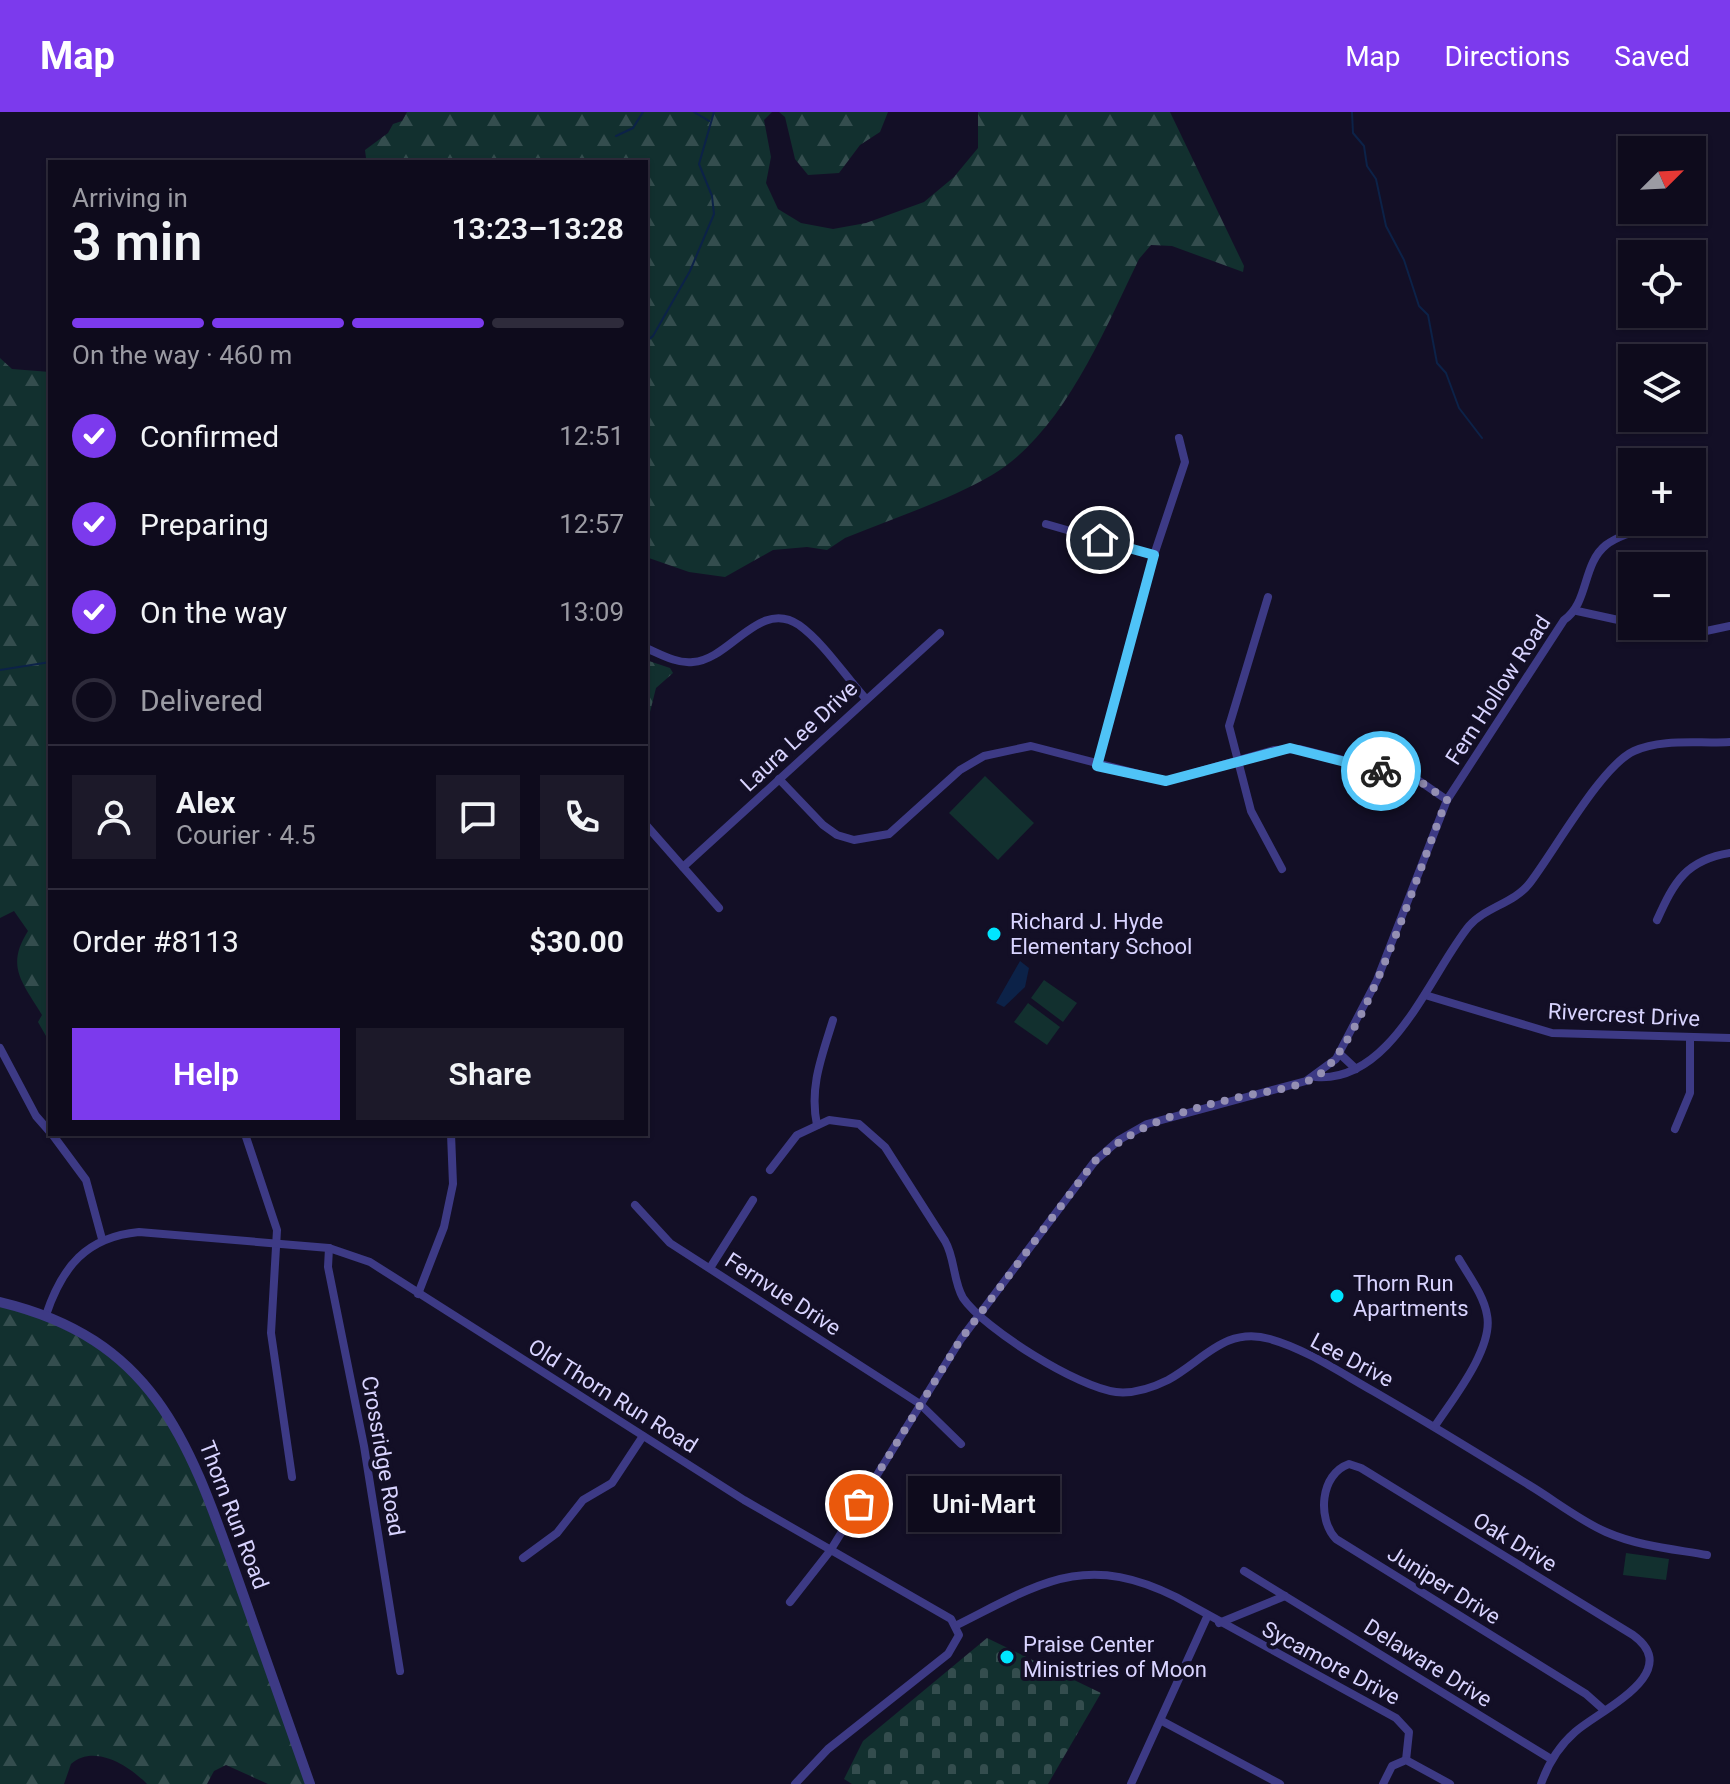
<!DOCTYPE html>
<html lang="en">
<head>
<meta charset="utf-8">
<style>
  body { margin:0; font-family:Roboto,sans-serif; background:#1c1929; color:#f1f3f6; height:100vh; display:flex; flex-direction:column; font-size:30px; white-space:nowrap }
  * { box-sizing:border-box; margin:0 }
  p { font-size:26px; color:#9b9ba3 }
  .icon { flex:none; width:44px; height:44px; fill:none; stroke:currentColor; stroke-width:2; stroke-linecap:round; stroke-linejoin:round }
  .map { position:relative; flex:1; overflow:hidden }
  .side { position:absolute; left:48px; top:48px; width:600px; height:976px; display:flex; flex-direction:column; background:#0e0b1c; border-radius:0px; box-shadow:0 2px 6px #0004,0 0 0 2px #2e2b3b }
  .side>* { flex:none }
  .needle { width:52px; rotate:66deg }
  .fabs { position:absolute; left:1618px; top:24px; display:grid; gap:16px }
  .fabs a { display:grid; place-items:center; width:88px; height:88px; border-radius:0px; background:#0e0b1c; box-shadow:0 2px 6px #0004,0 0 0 2px #2e2b3b; font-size:40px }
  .pin { position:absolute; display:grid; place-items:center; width:68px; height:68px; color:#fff; margin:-34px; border:4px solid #fff; border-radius:50%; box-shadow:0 2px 8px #0007 }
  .courier { position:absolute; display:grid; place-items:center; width:80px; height:80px; margin:-40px; border:6px solid #4fc3f7; border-radius:50%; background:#fff; color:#222; box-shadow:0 2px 10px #0007 }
  .bubble { position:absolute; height:56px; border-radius:0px; background:#0e0b1c; box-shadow:0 2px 6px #0004,0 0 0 2px #2e2b3b; font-size:26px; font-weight:600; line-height:56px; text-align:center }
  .headline em { font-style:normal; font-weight:600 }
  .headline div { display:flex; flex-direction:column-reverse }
  .headline { display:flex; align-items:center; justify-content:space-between; height:136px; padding:0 24px }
  h1 { font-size:52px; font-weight:600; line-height:60px }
  .bar { display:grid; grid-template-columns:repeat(4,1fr); gap:12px 8px; align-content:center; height:96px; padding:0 24px }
  .bar i { height:10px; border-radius:6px; background:#2e2b3b }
  .bar .selected { background:#7c3aed }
  .bar p { grid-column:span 4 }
  .line { display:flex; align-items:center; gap:20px; padding:0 24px; border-top:2px solid #2e2b3b }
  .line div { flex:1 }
  .round { display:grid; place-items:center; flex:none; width:84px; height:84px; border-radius:0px; background:#1c1929 }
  ol { padding:0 24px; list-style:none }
  li { display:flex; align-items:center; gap:24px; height:88px }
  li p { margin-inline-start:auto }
  li .icon { padding:8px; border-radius:50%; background:#7c3aed; color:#fff; stroke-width:4 }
  li:last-child { color:#9b9ba3 }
  li i { width:44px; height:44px; border:4px solid #2e2b3b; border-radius:50% }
  .button { display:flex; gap:16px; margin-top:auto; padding:16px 24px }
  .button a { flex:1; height:92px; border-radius:0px; background:#7c3aed; color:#fff; font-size:32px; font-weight:600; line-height:92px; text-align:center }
  .button a+a { background:#1c1929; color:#f1f3f6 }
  header { display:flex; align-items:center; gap:48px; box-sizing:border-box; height:112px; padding:0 40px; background:#7c3aed; color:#fff }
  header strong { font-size:38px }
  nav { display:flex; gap:44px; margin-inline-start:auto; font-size:28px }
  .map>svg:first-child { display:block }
  .green { fill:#12302f }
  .forest { fill:url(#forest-firs) }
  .cemetery { fill:url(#cemetery-stones) }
  .water { fill:#0c2248 }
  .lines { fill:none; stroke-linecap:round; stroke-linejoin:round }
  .stream { stroke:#0c2248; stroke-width:2 }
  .minor { stroke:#3d3a85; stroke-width:8 }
  .tertiary { stroke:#3d3a85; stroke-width:10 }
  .done { stroke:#948fb3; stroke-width:8; stroke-dasharray:0 14.4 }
  .route { stroke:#4fc3f7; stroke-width:10 }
  .poi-dot { fill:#00e5ff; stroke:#130f26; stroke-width:3 }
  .labels { text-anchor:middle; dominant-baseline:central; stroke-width:8; stroke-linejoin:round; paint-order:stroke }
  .street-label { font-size:22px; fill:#d9d4ff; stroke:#130f26 }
  .poi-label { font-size:22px; fill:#d9d4ff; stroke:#130f26; text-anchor:start }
</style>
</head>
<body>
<header>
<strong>Map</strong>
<nav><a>Map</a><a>Directions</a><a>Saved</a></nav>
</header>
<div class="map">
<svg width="1730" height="1672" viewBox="0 0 1730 1672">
  <defs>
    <pattern id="forest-firs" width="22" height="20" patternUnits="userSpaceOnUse" patternTransform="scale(2)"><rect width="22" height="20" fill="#12302f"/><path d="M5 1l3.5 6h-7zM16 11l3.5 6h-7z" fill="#344d4e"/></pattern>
    <pattern id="cemetery-stones" width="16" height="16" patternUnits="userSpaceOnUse" patternTransform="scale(2)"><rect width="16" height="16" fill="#12302f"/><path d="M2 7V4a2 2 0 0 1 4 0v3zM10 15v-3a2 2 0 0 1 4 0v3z" fill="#344d4e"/></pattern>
  </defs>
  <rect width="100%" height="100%" fill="#130f26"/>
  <g class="green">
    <polygon points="985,664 1034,711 998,748 949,701"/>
    <polygon points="1044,868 1077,891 1063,910 1031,886"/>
    <polygon points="1028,891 1060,915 1047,933 1014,910"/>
    <polygon points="1626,1441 1669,1447 1666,1468 1623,1463"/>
  </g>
  <g class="forest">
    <path d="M407 0H772L764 8 771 45 766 71 778 97 801 111 833 117 866 111 924 90 954 65 978 36V0H1170L1244 154 1243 160 1172 134 1151 133 1139 147C1104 219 1063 321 992 363 947 389 894 406 845 426L827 438 807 435 773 438 725 465 689 460 646 445V50H342H359L366 46 365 38 388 21 393 12 402 9Z"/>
    <polygon points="779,0 888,0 880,20 860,33 839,61 808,63 795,47 785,5"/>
    <path d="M0 246 12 257 50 260V922L46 924 38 910 42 903C23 871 5 855 28 819L14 799 0 806Z"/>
    <polygon points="646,548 670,556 673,561 656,576 648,608"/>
    <path d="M0 1190 21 1195 114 1243 176 1314 310 1672H268L226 1653 214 1659 207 1672H147C130 1654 94 1631 71 1652L64 1672H0Z"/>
  </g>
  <polygon class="cemetery" points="987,1526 1101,1581 1048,1672 852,1672 844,1667 863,1629"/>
  <polygon class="water" points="1020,849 1029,856 1025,875 1004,895 996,891"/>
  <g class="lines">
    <g class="stream">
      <polyline points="694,0 709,9"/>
      <polyline points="1352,0 1353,21 1364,34 1367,54 1376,67 1386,114 1404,148 1419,194 1428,203 1437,251 1446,261 1459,296 1482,326"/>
      <polyline points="616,24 633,16 643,0"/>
      <polyline points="646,230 653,224 690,159 714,102 712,84 699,52 714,0"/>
      <polyline points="0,558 50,550"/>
    </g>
    <g class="minor">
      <polyline points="1046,412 1154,443"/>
      <polyline points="1268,485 1229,614 1251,699 1282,757"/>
      <polyline points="1577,499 1632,511"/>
      <polyline points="1647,514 1692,522 1730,514"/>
      <path d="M646 536C660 542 677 552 693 550 730 548 759 486 799 513 824 531 845 564 866 587"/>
      <polyline points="1097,654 1154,443 1185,350 1179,326"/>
      <polyline points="779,667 823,713 837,723 854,728 889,722 960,658 984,644 1031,634 1166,669 1274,638 1299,637 1415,666 1447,688"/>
      <polyline points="646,713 719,796"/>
      <polyline points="683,755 940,521"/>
      <path d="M1657 808C1674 770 1686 748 1730 741"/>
      <polyline points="1425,883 1552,921 1730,926"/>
      <polyline points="0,936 36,1004 50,1020"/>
      <polyline points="1340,942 1356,957"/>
      <path d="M1316 965C1392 971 1430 862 1469 814 1484 796 1514 791 1529 772 1554 740 1601 654 1634 639 1662 626 1699 632 1730 630"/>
      <path d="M817 1013C809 975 822 944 833 908"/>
      <polyline points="1675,1017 1690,981 1690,926"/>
      <polyline points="52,1022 86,1068 102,1127"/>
      <polyline points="245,1022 277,1118 271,1221 292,1365"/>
      <path d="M770 1058 797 1023 829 1008 859 1012 885 1035 945 1129C955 1146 953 1169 963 1186 984 1217 1079 1276 1116 1280 1134 1282 1152 1276 1168 1268 1203 1249 1225 1214 1270 1227 1306 1237 1341 1261 1373 1279 1425 1309 1477 1341 1529 1373 1554 1388 1579 1408 1606 1420 1638 1434 1673 1437 1707 1443"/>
      <polyline points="635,1093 670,1131 920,1292 961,1332"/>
      <polyline points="329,1136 328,1155 364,1334 400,1559"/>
      <polyline points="710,1156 753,1088"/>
      <polyline points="418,1182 444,1115 453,1072 451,1022"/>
      <path d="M46 1203C62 1155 86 1125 139 1120L329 1136 370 1150 744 1388 951 1507 959 1523 948 1542 828 1637 795 1672"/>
      <path d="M1435 1314C1452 1288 1494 1236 1487 1203 1484 1184 1469 1164 1459 1147"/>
      <polyline points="523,1446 557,1421 583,1388 612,1371 643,1324"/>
      <polyline points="1244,1459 1551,1647"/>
      <path d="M790 1490 830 1439 961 1227 1095 1049 1119 1028 1147 1012 1306 969 1336 947 1377 868 1447 688 1564 508C1589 491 1582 452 1606 433 1622 421 1646 417 1665 410"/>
      <polyline points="1219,1511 1285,1484"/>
      <path d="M957 1513C1039 1472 1084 1439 1176 1485L1396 1606 1409 1620 1406 1648"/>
      <polyline points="1162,1609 1280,1672"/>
      <polyline points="1131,1672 1207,1505"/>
      <polyline points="1383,1672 1392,1654 1406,1648 1450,1672"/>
      <path d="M1541 1672C1548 1652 1559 1634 1575 1620 1600 1598 1685 1561 1633 1523L1361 1356 1349 1352C1320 1362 1317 1407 1336 1427L1586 1582 1604 1598"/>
    </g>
    <path class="tertiary" d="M0 1190C155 1227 189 1330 237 1465 262 1534 286 1603 310 1672"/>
  </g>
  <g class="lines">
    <path class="done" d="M859 1392 961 1227 1095 1049C1140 1009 1191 996 1249 983 1270 979 1295 976 1314 966 1363 940 1422 746 1447 688L1415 666 1381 659"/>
    <polyline class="route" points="1100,428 1154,443 1097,654 1166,669 1290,636 1381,659"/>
  </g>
  <g class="poi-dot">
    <circle cx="994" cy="822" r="8"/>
    <circle cx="1337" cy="1184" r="8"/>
    <circle cx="1007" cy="1545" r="8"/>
  </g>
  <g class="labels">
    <g class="street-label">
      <text transform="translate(1498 578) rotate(-57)">Fern Hollow Road</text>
      <text transform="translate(799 624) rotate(-43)">Laura Lee Drive</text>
      <text transform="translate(1624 903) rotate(3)">Rivercrest Drive</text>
      <text transform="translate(783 1182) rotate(33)">Fernvue Drive</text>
      <text transform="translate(1352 1248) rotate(28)">Lee Drive</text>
      <text transform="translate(613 1284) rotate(32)">Old Thorn Run Road</text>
      <text transform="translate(383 1344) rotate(80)">Crossridge Road</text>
      <text transform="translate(234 1403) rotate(69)">Thorn Run Road</text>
      <text transform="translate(1515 1430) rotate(31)">Oak Drive</text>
      <text transform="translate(1444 1473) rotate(32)">Juniper Drive</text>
      <text transform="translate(1331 1551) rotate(28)">Sycamore Drive</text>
      <text transform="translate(1428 1551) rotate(32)">Delaware Drive</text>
    </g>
    <g class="poi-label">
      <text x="1010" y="809">Richard J. Hyde<tspan x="1010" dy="25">Elementary School</tspan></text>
      <text x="1353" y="1171">Thorn Run<tspan x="1353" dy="25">Apartments</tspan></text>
      <text x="1023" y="1532">Praise Center<tspan x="1023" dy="25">Ministries of Moon</tspan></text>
    </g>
  </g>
</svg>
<div class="fabs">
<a><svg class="needle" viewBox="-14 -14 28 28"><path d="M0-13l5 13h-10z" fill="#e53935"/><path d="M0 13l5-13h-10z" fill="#9b9ba3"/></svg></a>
<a><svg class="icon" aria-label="locate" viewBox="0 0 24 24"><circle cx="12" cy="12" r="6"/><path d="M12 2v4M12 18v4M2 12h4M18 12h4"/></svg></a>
<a><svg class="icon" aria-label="layers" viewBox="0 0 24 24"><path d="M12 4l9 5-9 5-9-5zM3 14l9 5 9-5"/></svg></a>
<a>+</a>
<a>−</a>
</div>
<div class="pin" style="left:859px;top:1392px;background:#ea580c"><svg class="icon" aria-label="bag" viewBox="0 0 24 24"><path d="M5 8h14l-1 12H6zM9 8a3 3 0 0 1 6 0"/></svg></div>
<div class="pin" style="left:1100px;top:428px;background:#1f2937"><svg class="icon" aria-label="home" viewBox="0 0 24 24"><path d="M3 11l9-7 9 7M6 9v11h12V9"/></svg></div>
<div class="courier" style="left:1381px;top:659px"><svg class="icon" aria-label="bike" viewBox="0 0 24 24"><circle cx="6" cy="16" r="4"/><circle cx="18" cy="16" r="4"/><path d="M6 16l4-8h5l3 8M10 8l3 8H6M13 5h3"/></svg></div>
<div class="bubble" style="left:908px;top:1364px;width:152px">Uni-Mart</div>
<section class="side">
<div class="headline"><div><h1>3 min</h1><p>Arriving in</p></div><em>13:23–13:28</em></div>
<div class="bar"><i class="selected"></i><i class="selected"></i><i class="selected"></i><i></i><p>On the way · 460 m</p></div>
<ol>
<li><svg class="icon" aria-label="check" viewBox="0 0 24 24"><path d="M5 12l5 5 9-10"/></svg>Confirmed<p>12:51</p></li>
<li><svg class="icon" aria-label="check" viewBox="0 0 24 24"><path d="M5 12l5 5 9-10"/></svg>Preparing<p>12:57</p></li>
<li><svg class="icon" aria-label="check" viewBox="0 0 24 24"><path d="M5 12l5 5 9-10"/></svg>On the way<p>13:09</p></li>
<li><i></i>Delivered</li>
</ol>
<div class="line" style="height:144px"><a class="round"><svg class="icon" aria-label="person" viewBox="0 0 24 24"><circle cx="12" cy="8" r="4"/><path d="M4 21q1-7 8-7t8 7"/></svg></a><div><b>Alex</b><p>Courier · 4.5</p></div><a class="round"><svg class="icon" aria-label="chat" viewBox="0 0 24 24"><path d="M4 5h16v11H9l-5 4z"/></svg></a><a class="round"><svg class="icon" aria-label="phone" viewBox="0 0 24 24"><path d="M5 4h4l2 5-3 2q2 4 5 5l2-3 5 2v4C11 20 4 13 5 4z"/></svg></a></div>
<div class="line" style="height:104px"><div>Order #8113</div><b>$30.00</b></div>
<div class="button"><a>Help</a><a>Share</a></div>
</section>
</div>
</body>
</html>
